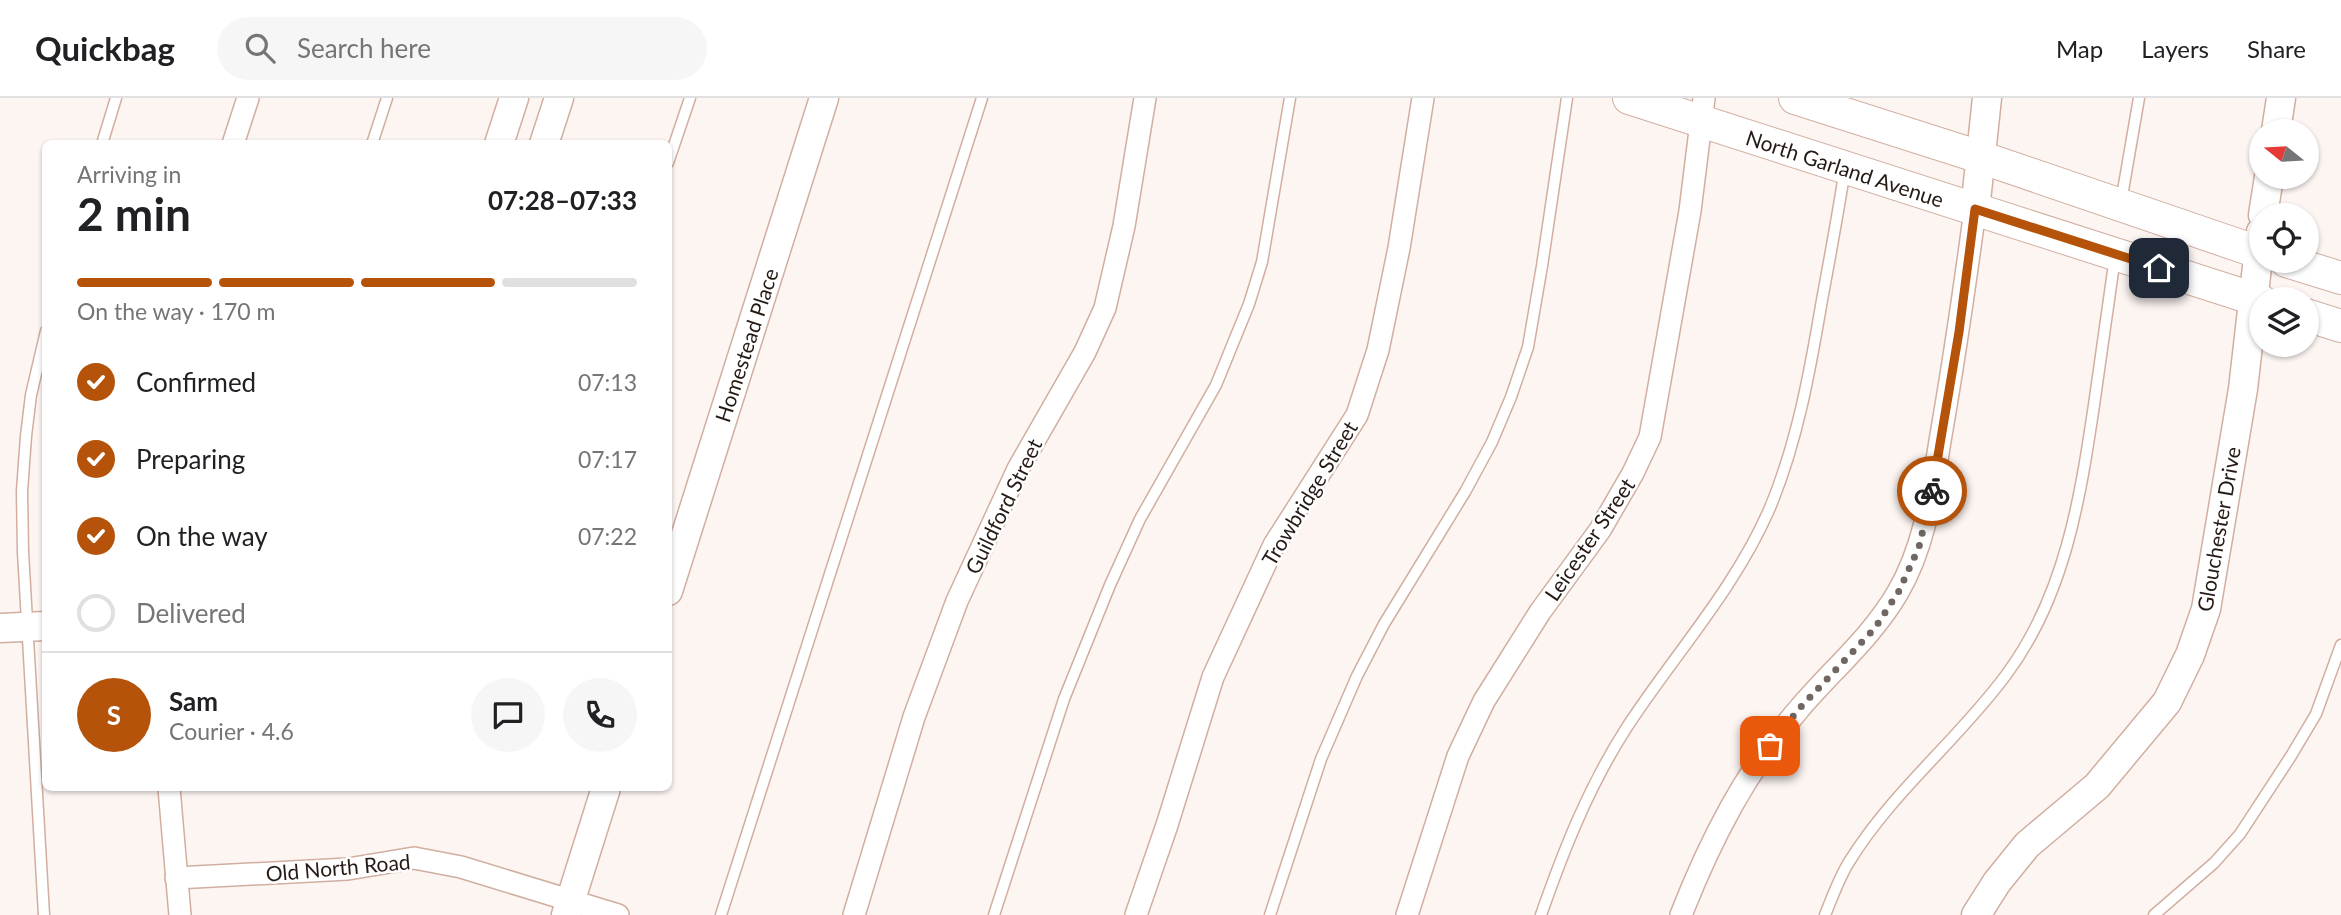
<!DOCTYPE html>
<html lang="en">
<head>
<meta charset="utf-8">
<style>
  body { margin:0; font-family:Lato,sans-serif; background:#f6f6f6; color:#202124; height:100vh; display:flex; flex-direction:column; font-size:26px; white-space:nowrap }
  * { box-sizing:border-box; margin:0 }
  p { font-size:23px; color:#757577 }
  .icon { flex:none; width:38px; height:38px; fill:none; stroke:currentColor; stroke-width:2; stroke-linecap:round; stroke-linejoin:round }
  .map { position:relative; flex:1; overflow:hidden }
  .details { position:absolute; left:42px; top:42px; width:630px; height:651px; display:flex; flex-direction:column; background:#fff; border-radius:10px; box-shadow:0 2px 5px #0004 }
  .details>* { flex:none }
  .needle { width:46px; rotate:288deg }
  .controls { position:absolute; left:2249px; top:21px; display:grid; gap:14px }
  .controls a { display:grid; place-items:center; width:70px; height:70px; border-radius:50%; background:#fff; box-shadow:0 2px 5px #0004; font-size:35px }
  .pin { position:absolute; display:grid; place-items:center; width:60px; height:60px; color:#fff; margin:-30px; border-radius:14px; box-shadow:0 4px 10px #0006 }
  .courier { position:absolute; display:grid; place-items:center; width:70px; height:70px; margin:-35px; border:5px solid #b45309; border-radius:50%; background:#fff; color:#222; box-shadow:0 2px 9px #0007 }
  .headline em { font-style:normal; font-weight:700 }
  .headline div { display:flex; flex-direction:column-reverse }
  .headline { display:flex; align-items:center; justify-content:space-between; height:119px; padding:0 35px }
  h1 { font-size:46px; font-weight:700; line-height:52px }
  .bar { display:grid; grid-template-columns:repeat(4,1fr); gap:10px 7px; align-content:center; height:84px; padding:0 35px }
  .bar i { height:9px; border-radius:5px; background:#e0e0e0 }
  .bar .active { background:#b45309 }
  .bar p { grid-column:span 4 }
  .line { display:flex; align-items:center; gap:18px; padding:0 35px; border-top:2px solid #e0e0e0 }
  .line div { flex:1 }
  .round { display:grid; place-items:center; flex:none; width:74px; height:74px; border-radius:37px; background:#f6f6f6 }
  ol { padding:0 35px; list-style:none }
  li { display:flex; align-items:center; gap:21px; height:77px }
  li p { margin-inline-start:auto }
  li .icon { padding:7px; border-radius:50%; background:#b45309; color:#fff; stroke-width:4 }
  li:last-child { color:#757577 }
  li i { width:38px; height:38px; border:4px solid #e0e0e0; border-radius:50% }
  header { display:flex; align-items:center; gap:42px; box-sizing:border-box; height:98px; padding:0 35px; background:#fff; border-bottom:2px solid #e0e0e0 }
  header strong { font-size:33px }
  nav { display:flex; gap:38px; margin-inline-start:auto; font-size:24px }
  .search { width:490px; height:63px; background:#f6f6f6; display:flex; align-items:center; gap:18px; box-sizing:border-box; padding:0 24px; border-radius:38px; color:#757577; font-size:26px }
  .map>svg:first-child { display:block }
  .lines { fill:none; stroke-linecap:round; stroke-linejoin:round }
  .service-casing { stroke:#d1aea0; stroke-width:13 }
  .minor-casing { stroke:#d1aea0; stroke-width:24 }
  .tertiary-casing { stroke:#d1aea0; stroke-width:31 }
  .secondary-casing { stroke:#d1aea0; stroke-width:34 }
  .service { stroke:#fff; stroke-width:10 }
  .minor { stroke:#fff; stroke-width:21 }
  .tertiary { stroke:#fff; stroke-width:28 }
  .secondary { stroke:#fff; stroke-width:32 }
  .done { stroke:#716762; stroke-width:7; stroke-dasharray:0 12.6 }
  .route { stroke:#b45309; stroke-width:9 }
  .labels { text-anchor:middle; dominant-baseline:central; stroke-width:5; stroke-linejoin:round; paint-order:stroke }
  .street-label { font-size:21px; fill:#261a14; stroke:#fff }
</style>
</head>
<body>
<header>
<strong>Quickbag</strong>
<div class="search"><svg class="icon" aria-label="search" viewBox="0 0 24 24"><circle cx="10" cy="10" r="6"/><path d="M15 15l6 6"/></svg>Search here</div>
<nav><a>Map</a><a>Layers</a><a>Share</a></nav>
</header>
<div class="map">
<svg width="2341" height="817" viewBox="0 0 2341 817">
  <rect width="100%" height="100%" fill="#fcf5f2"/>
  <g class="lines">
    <g class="service-casing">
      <g id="service">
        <polyline points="102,46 116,0"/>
        <polyline points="372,46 387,0"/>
        <polyline points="668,65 690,0"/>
        <polyline points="2121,104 2139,0"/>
        <polyline points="44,817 23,454 22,393 26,338 31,297 46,233"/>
        <polyline points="721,817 982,0"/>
        <polyline points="994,817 1064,601 1110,487 1140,421 1216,287 1249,206 1262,164 1290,0"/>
        <polyline points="1270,817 1321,661 1357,578 1384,526 1465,394 1492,344 1511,299 1528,249 1542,168 1567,0"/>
        <path d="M1541 817C1564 751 1589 688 1627 629 1674 557 1734 492 1769 412 1797 346 1810 273 1822 202 1830 159 1838 115 1845 71"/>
        <path d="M1825 817C1832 800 1839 780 1849 764 1892 694 1958 642 2006 577 2065 498 2080 401 2094 307 2101 257 2108 208 2115 159"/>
        <polyline points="2154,817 2214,765 2240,736 2291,658 2316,616 2341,547"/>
      </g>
    </g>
    <g class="minor-casing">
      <g id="minor">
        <polyline points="233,46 248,0"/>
        <polyline points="169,690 180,817"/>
        <polyline points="176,780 348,771 414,760 461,769 618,817"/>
        <polyline points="854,817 914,619 957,503 1018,371 1085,254 1105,210 1124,128 1145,0"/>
        <polyline points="1136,817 1167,727 1213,579 1274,447 1357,317 1378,252 1399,150 1423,0"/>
        <polyline points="1407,817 1458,658 1484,603 1540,514 1600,432 1633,375 1650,339 1690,113 1704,0"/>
        <path d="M1681 817C1710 743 1746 672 1799 611 1832 572 1872 539 1898 494 1926 446 1932 391 1941 337 1954 262 1965 187 1975 112"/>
      </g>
    </g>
    <g class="tertiary-casing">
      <g id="tertiary">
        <polyline points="2276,33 2281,0"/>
        <polyline points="499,46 514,0"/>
        <polyline points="544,46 559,0"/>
        <polyline points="1975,112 1987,0"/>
        <polyline points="2263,117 2269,79"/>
        <polyline points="668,493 824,0"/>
        <polyline points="0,530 46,528"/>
        <polyline points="566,817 606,690"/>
        <polyline points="1976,817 1997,784 2027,747 2097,688 2167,604 2190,557 2206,511 2243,291 2261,134"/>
      </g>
    </g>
    <g class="secondary-casing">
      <g id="secondary">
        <polyline points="1629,0 2261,203"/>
        <polyline points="1795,0 1980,59 2261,155"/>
        <polyline points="2286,163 2341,180"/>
        <polyline points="2306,217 2341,228"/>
      </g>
    </g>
    <use href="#service" class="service"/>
    <use href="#minor" class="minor"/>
    <use href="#tertiary" class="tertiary"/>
    <use href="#secondary" class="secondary"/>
  </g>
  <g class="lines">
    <polyline class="done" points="1770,648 1798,612 1875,530 1899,493 1919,449 1932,393"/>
    <polyline class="route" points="1932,393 1959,234 1975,111 2159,170"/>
  </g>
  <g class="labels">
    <g class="street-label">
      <text transform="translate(1845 70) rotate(18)">North Garland Avenue</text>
      <text transform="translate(746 247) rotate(-72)">Homestead Place</text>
      <text transform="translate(1309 395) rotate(-59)">Trowbridge Street</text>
      <text transform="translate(1003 408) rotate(-64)">Guildford Street</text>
      <text transform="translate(2218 431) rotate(-80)">Glouchester Drive</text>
      <text transform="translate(1589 441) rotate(-56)">Leicester Street</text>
      <text transform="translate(338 769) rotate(-5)">Old North Road</text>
    </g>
  </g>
</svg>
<div class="controls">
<a><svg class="needle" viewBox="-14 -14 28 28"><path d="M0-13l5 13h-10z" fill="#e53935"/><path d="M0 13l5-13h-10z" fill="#757577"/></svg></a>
<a><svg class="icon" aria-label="locate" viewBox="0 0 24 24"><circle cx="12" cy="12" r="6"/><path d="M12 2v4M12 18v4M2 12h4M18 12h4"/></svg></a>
<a><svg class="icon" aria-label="layers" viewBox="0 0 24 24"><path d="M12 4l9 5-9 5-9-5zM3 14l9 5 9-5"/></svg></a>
</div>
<div class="pin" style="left:1770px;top:648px;background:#ea580c"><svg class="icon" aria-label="bag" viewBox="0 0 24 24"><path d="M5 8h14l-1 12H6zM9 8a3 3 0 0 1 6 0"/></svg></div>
<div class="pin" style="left:2159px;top:170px;background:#1f2937"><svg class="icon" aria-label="home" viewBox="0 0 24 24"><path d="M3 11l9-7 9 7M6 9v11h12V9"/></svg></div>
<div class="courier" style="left:1932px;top:393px"><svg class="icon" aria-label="bike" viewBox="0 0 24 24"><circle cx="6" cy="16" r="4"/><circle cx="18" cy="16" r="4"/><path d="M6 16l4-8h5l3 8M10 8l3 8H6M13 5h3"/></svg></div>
<section class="details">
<div class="headline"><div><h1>2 min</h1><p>Arriving in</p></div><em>07:28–07:33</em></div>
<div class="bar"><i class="active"></i><i class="active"></i><i class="active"></i><i></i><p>On the way · 170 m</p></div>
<ol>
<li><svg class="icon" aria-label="check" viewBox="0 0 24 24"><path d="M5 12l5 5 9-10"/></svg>Confirmed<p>07:13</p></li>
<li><svg class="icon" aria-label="check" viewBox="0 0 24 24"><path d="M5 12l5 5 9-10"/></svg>Preparing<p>07:17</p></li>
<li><svg class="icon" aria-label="check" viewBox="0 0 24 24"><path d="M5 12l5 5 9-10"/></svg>On the way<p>07:22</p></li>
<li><i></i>Delivered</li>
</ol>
<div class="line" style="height:126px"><b class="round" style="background:#b45309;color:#fff">S</b><div><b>Sam</b><p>Courier · 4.6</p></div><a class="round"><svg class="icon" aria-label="chat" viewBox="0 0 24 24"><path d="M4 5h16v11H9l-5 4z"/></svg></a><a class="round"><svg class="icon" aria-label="phone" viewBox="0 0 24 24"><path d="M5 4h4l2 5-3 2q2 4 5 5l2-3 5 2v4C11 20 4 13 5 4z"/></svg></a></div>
</section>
</div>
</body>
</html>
